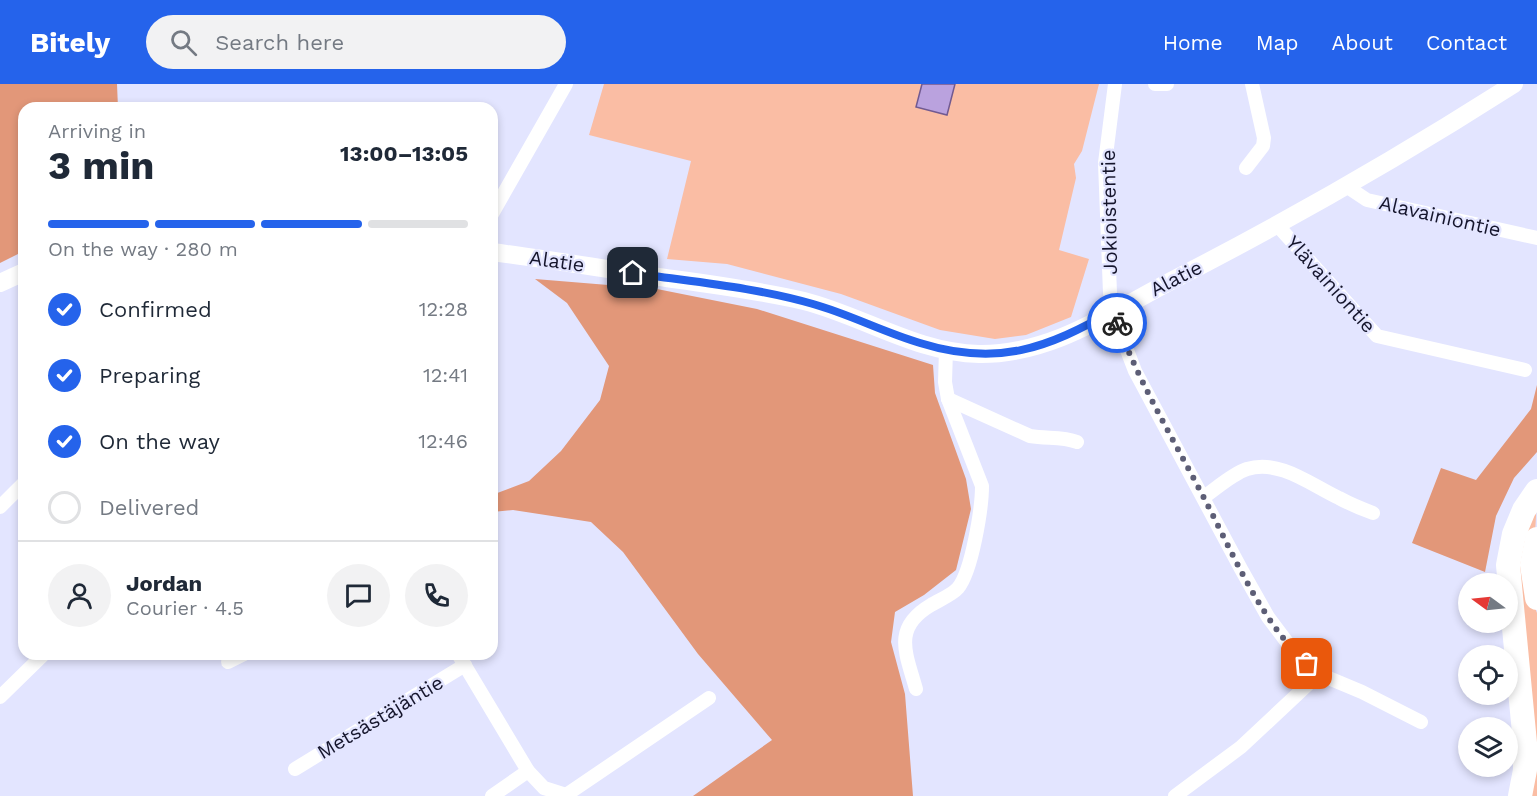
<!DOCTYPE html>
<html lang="en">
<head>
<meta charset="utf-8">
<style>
  body { margin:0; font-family:"Work Sans",sans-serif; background:#f2f2f3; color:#1f2937; height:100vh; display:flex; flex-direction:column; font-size:22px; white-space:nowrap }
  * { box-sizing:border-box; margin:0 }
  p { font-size:20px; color:#747a83 }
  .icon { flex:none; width:33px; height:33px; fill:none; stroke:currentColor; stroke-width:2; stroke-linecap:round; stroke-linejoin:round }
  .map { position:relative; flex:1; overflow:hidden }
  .panel { position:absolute; left:18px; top:18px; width:480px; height:558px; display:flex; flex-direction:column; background:#fff; border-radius:18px; box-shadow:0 3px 9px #0003 }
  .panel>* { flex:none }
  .needle { width:39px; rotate:285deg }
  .controls { position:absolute; left:1458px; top:489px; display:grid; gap:12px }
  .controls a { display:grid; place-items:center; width:60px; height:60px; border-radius:50%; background:#fff; box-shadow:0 3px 9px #0003; font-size:30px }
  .pin { position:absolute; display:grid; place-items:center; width:51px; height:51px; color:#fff; margin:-26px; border-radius:12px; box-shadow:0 3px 9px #0006 }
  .courier { position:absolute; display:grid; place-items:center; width:60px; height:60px; margin:-30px; border:4px solid #2563eb; border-radius:50%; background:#fff; color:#222; box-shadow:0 2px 8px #0007 }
  .head em { font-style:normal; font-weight:700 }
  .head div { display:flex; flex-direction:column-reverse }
  .head { display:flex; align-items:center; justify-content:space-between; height:102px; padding:0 30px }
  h1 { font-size:39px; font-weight:700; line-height:45px }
  .bar { display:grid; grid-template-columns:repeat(4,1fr); gap:9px 6px; align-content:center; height:72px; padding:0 30px }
  .bar i { height:8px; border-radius:4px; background:#e0e1e3 }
  .bar .current { background:#2563eb }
  .bar p { grid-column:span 4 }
  .line { display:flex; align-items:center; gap:15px; padding:0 30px; border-top:2px solid #e0e1e3 }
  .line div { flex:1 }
  .round { display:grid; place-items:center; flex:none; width:63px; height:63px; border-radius:32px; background:#f2f2f3 }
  ol { padding:0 30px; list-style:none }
  li { display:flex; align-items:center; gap:18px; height:66px }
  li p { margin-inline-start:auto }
  li .icon { padding:6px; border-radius:50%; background:#2563eb; color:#fff; stroke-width:4 }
  li:last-child { color:#747a83 }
  li i { width:33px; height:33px; border:3px solid #e0e1e3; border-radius:50% }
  header { display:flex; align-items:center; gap:36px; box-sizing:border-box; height:84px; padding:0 30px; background:#2563eb; color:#fff }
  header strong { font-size:28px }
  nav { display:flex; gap:33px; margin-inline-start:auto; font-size:21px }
  .search { width:420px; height:54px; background:#f2f2f3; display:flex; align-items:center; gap:15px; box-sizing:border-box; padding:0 21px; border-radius:33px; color:#747a83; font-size:22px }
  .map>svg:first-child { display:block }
  .green { fill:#fabda4 }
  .forest { fill:#e29779 }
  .building { fill:#baa2de; stroke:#715a91; stroke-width:1.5 }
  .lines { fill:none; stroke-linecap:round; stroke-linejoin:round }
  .street { stroke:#fff; stroke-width:14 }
  .secondary { stroke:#fff; stroke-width:18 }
  .highway { stroke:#fff; stroke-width:24 }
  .done { stroke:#5d5e76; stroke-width:6; stroke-dasharray:0 10.8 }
  .route { stroke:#2563eb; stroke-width:8 }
  .labels { text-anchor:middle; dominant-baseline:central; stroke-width:4.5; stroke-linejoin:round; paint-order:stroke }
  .street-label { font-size:20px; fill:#15152c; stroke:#e3e5ff }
</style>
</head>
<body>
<header>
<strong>Bitely</strong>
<div class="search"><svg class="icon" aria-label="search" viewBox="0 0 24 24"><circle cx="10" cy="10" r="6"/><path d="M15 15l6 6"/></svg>Search here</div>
<nav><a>Home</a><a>Map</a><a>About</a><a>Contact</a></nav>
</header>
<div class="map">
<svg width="1537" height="712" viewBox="0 0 1537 712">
  <rect width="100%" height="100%" fill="#e3e5ff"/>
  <g class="green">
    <polygon points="604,0 1099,0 1082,67 1074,80 1076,94 1059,166 1089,175 1071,233 1026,251 995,255 940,246 841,210 727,180 667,175 691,77 589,51"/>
    <polygon points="1537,416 1531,514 1537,529 1537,712 1526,712 1513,494"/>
  </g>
  <g class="forest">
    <polygon points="0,0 117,0 118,24 24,24 24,167 0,179"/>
    <polygon points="535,195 657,205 757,225 933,281 935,309 966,395 971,425 956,486 924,511 895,528 891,558 905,610 913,712 693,712 772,656 698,570 623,468 591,438 513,426 492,428 492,411 529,397 561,367 600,316 609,282 567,219"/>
    <polygon points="1537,301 1537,368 1514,394 1496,432 1485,488 1412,459 1441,384 1476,396 1531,325"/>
  </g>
  <polygon class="building" points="922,0 955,0 947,31 916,23"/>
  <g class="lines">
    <g class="street">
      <polyline points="1115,0 1105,79 1110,209 1117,240 1135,287 1241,485 1268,533 1295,569 1319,590 1362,608 1421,638"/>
      <polyline points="1155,0 1167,0"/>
      <polyline points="1246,84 1263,62 1264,54 1252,0"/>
      <polyline points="1346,102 1367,116 1537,154"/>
      <polyline points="492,130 566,0"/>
      <polyline points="1278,142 1377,252 1525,286"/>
      <path d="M948 315 1030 352C1047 355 1062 352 1077 358"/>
      <path d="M1204 413C1217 404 1232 390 1247 385 1280 375 1311 401 1339 414 1350 420 1362 425 1373 429"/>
      <polyline points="0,423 24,399"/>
      <polyline points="458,570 528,687 544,704 566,711 709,614"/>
      <polyline points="228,578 244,570"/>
      <path d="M916 605C906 569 892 544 931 521 939 516 952 511 958 504 972 487 982 424 982 402L948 315 945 298 946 266"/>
      <polyline points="0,613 44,570"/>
      <polyline points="295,685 465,581"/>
      <polyline points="492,712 528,687"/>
      <polyline points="1175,712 1241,663 1319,590"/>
    </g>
    <g class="secondary">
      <path d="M492 168C552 176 613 186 673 195 717 201 761 207 804 217 863 232 917 269 979 270 1051 271 1111 228 1173 196 1290 136 1403 71 1514 0"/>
      <polyline points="0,199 24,188"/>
    </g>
    <g class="highway">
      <polyline points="1537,455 1532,481 1537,514"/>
      <polyline points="1520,712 1525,686 1525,659 1508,481 1514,450 1524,426 1537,407"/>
    </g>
  </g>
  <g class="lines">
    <path class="done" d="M1117 239C1140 300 1173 355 1203 412 1233 469 1259 535 1307 580"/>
    <path class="route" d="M633 189C693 198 754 203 813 220 849 230 883 248 920 259 997 283 1047 265 1114 226L1117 239"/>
  </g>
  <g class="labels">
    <g class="street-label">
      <text transform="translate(1109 128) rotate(-91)">Jokioistentie</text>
      <text transform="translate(1440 132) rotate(13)">Alavainiontie</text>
      <text transform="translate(557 177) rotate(8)">Alatie</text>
      <text transform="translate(1176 194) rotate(-27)">Alatie</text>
      <text transform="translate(1331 200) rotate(48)">Ylävainiontie</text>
      <text transform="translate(380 633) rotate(-31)">Metsästäjäntie</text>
    </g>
  </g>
</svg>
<div class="controls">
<a><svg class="needle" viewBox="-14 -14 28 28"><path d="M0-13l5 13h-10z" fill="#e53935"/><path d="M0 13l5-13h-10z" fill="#747a83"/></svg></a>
<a><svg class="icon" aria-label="locate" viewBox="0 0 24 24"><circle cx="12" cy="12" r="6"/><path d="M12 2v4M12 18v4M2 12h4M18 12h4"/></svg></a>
<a><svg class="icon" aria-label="layers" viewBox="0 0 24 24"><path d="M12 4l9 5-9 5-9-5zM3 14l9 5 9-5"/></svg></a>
</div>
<div class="pin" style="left:1307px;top:580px;background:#ea580c"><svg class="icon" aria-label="bag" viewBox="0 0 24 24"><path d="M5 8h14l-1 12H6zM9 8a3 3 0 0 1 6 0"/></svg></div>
<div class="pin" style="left:633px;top:189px;background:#1f2937"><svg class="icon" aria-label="home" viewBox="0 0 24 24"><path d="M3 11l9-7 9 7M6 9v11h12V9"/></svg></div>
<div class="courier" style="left:1117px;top:239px"><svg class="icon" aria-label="bike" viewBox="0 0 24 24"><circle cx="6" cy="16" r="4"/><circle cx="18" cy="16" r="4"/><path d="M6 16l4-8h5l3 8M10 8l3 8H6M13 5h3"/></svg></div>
<section class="panel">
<div class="head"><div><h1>3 min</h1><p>Arriving in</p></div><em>13:00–13:05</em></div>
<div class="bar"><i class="current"></i><i class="current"></i><i class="current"></i><i></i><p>On the way · 280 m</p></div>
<ol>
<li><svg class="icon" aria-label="check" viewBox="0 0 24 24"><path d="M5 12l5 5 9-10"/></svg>Confirmed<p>12:28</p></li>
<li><svg class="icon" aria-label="check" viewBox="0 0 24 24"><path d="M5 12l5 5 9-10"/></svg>Preparing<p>12:41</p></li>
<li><svg class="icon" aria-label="check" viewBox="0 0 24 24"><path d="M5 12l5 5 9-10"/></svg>On the way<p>12:46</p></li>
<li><i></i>Delivered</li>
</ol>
<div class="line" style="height:108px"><a class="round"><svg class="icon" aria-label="person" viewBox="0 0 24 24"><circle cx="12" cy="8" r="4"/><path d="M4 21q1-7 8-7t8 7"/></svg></a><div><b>Jordan</b><p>Courier · 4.5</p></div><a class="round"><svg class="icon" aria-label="chat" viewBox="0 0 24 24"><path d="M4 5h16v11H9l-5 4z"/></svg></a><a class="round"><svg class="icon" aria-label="phone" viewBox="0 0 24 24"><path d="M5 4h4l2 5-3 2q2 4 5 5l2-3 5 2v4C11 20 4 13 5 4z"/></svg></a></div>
</section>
</div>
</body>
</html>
